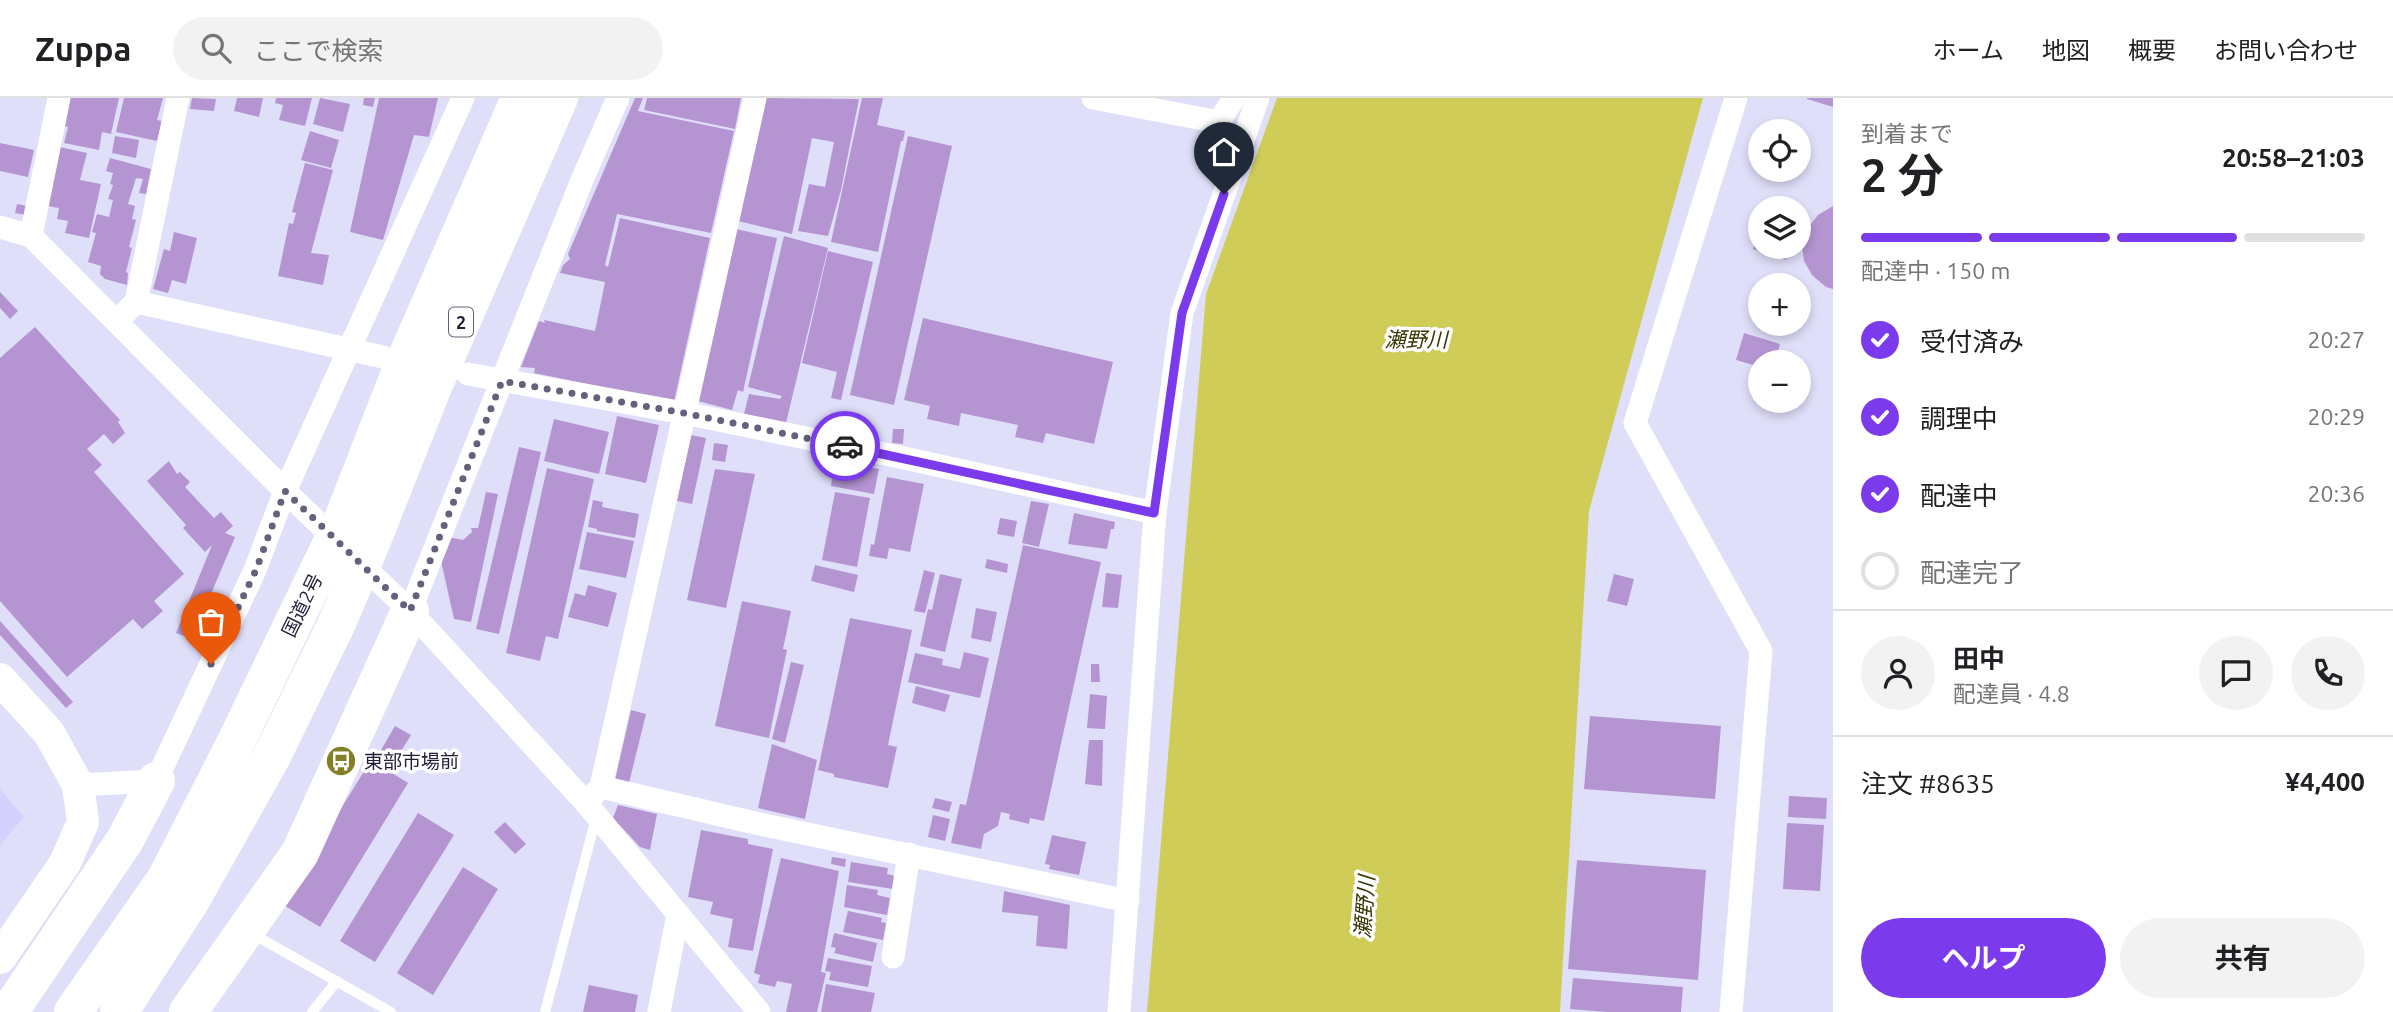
<!DOCTYPE html>
<html lang="ja">
<head>
<meta charset="utf-8">
<style>
  body { margin:0; font-family:Ubuntu,"Noto Sans JP",sans-serif; background:#f2f2f2; color:#202124; height:100vh; display:flex; flex-direction:column; font-size:26px; white-space:nowrap }
  * { box-sizing:border-box; margin:0 }
  p { font-size:23px; color:#757577 }
  .icon { flex:none; width:38px; height:38px; fill:none; stroke:currentColor; stroke-width:2; stroke-linecap:round; stroke-linejoin:round }
  .map { position:relative; flex:1; overflow:hidden }
  .panel { display:flex; flex-direction:column; background:#fff; width:560px }
  .panel>* { flex:none }
  .fabs { position:absolute; left:1748px; top:21px; display:grid; gap:14px }
  .fabs a { display:grid; place-items:center; width:63px; height:63px; border-radius:50%; background:#fff; box-shadow:0 4px 10px #0003; font-size:35px }
  .pin { position:absolute; display:grid; place-items:center; width:60px; height:60px; color:#fff; margin:-72px -30px; border-radius:50% 50% 50% 0; rotate:-45deg; box-shadow:0 0 7px #0007 }
  .pin .icon { rotate:45deg }
  .courier { position:absolute; display:grid; place-items:center; width:70px; height:70px; margin:-35px; border:5px solid #7c3aed; border-radius:50%; background:#fff; color:#222; box-shadow:0 2px 9px #0007 }
  .summary em { font-style:normal; font-weight:700 }
  .summary div { display:flex; flex-direction:column-reverse }
  .summary { display:flex; align-items:center; justify-content:space-between; height:119px; padding:0 28px }
  h1 { font-size:46px; font-weight:700; line-height:52px }
  .bar { display:grid; grid-template-columns:repeat(4,1fr); gap:10px 7px; align-content:center; height:84px; padding:0 28px }
  .bar i { height:9px; border-radius:5px; background:#e0e0e0 }
  .bar .current { background:#7c3aed }
  .bar p { grid-column:span 4 }
  .line { display:flex; align-items:center; gap:18px; padding:0 28px; border-top:2px solid #e0e0e0 }
  .line div { flex:1 }
  .round { display:grid; place-items:center; flex:none; width:74px; height:74px; border-radius:37px; background:#f2f2f2 }
  ol { padding:0 28px; list-style:none }
  li { display:flex; align-items:center; gap:21px; height:77px }
  li p { margin-inline-start:auto }
  li .icon { padding:7px; border-radius:50%; background:#7c3aed; color:#fff; stroke-width:4 }
  li:last-child { color:#757577 }
  li i { width:38px; height:38px; border:4px solid #e0e0e0; border-radius:50% }
  .action { display:flex; gap:14px; margin-top:auto; padding:14px 28px }
  .action a { flex:1; height:80px; border-radius:42px; background:#7c3aed; color:#fff; font-size:28px; font-weight:700; line-height:80px; text-align:center }
  .action a+a { background:#f2f2f2; color:#202124 }
  header { display:flex; align-items:center; gap:42px; box-sizing:border-box; height:98px; padding:0 35px; background:#fff; border-bottom:2px solid #e0e0e0 }
  header strong { font-size:33px }
  nav { display:flex; gap:38px; margin-inline-start:auto; font-size:24px }
  .search { width:490px; height:63px; background:#f2f2f2; display:flex; align-items:center; gap:18px; box-sizing:border-box; padding:0 24px; border-radius:38px; color:#757577; font-size:26px }
  main { display:flex; flex:1; min-height:0 }
  .map>svg:first-child { display:block }
  .built { fill:#d4d1fe }
  .water { fill:#cfcc57 }
  .building { fill:#b495d2 }
  .lines { fill:none; stroke-linecap:round; stroke-linejoin:round }
  .lane { stroke:#fff; stroke-width:10 }
  .street { stroke:#fff; stroke-width:23 }
  .secondary { stroke:#fff; stroke-width:32 }
  .highway { stroke:#fff; stroke-width:38 }
  .done { stroke:#63617b; stroke-width:7; stroke-dasharray:0 12.6 }
  .route { stroke:#7c3aed; stroke-width:9 }
  .labels { text-anchor:middle; dominant-baseline:central; stroke-width:7; stroke-linejoin:round; paint-order:stroke }
  .shield { fill:#fff; stroke:#636172; stroke-width:2 }
  .shield-label { font-size:18px; font-weight:bold; fill:#201d36 }
  .street-label { font-size:19px; fill:#201d36; stroke:#fff }
  .poi-label { font-size:19px; fill:#201d36; stroke:#fff; text-anchor:start }
  .water-label { font-size:21px; font-style:italic; fill:#383603; stroke:#fff }
</style>
</head>
<body>
<header>
<strong>Zuppa</strong>
<div class="search"><svg class="icon" aria-label="search" viewBox="0 0 24 24"><circle cx="10" cy="10" r="6"/><path d="M15 15l6 6"/></svg>ここで検索</div>
<nav><a>ホーム</a><a>地図</a><a>概要</a><a>お問い合わせ</a></nav>
</header>
<main>
<div class="map">
<svg width="1833" height="914" viewBox="0 0 1833 914">
  <rect width="100%" height="100%" fill="#e0dffa"/>
  <polygon class="built" points="0,691 24,719 0,747"/>
  <polygon class="water" points="1277,0 1703,0 1589,413 1560,914 1147,914 1206,196"/>
  <g class="building">
    <polygon points="68,0 119,0 111,36 102,34 99,52 64,45 68,29 63,28"/>
    <polygon points="124,0 163,0 157,22 162,23 157,43 116,34"/>
    <polygon points="192,0 216,1 214,13 190,11"/>
    <polygon points="237,0 263,0 259,19 234,13"/>
    <polygon points="276,0 312,0 305,28 279,22 283,7 275,5"/>
    <polygon points="320,0 350,6 343,34 313,26"/>
    <polygon points="364,0 375,0 373,9 363,7"/>
    <polygon points="379,0 438,0 429,39 414,37 383,142 350,134"/>
    <polygon points="635,0 643,0 638,13 734,33 711,135 617,116 605,167 608,169 620,120 710,140 674,304 534,275 535,270 521,269 539,223 545,225 544,222 595,233 605,184 560,175 563,167 570,161 568,156"/>
    <polygon points="647,0 741,0 735,31 644,12"/>
    <polygon points="764,0 859,1 841,92 828,138 798,133 809,86 825,89 834,44 812,40 792,136 738,123"/>
    <polygon points="862,0 883,0 877,27 905,33 903,43 901,43 878,154 831,144"/>
    <polygon points="1807,0 1833,0 1833,9 1807,1"/>
    <polygon points="310,33 339,42 331,70 301,62"/>
    <polygon points="115,38 139,42 136,60 112,55"/>
    <polygon points="908,38 952,48 894,307 850,297"/>
    <polygon points="0,45 34,52 28,79 0,73"/>
    <polygon points="60,49 87,55 80,82 101,86 89,140 65,135 68,123 57,121 59,110 47,108"/>
    <polygon points="110,60 151,71 146,96 139,95 143,81 136,80 128,106 135,108 132,121 136,122 129,149 132,150 126,174 128,175 127,187 105,181 100,176 101,168 88,164 96,135 92,134 97,116 109,119 113,102 108,101 113,87 110,86 113,75 106,73"/>
    <polygon points="305,65 333,72 311,155 329,157 323,187 278,178 289,125 293,126 296,115 292,114"/>
    <polygon points="17,106 27,108 26,117 15,115"/>
    <polygon points="1833,108 1833,191 1826,189 1812,177 1804,163 1802,148 1807,131 1818,117"/>
    <polygon points="1760,130 1760,149 1791,149 1786,162 1753,151"/>
    <polygon points="736,131 777,140 743,294 738,292 732,312 698,303"/>
    <polygon points="174,134 197,140 186,186 172,182 168,195 153,191 164,151 170,153"/>
    <polygon points="784,138 828,150 786,325 744,316 749,296 780,301 782,298 748,289"/>
    <polygon points="828,153 873,164 841,302 831,300 837,274 802,265"/>
    <polygon points="0,194 18,213 10,221 0,210"/>
    <polygon points="923,220 1113,264 1094,346 1046,335 1043,345 1015,339 1018,327 961,315 959,328 927,321 930,308 904,302"/>
    <polygon points="35,229 120,322 118,324 125,335 113,346 104,336 87,351 102,367 94,374 184,476 154,503 163,513 142,531 133,521 67,579 0,503 0,260"/>
    <polygon points="1744,235 1780,246 1775,264 1760,264 1760,269 1736,262"/>
    <polygon points="617,318 659,327 646,385 605,376"/>
    <polygon points="554,321 609,334 599,376 544,363"/>
    <polygon points="893,331 904,331 903,346 892,345"/>
    <polygon points="691,337 706,340 692,406 677,403"/>
    <polygon points="714,345 728,347 725,364 712,362"/>
    <polygon points="519,349 541,354 499,536 476,531"/>
    <polygon points="169,363 177,376 180,374 190,384 185,389 214,420 221,414 233,428 225,435 235,439 192,541 176,535 212,447 205,454 183,430 186,427 147,383"/>
    <polygon points="834,363 879,371 874,396 831,388"/>
    <polygon points="547,370 594,381 558,541 546,538 540,563 506,555"/>
    <polygon points="715,371 755,376 726,510 687,502"/>
    <polygon points="887,379 924,386 910,454 889,450 887,461 869,458 871,446 874,447"/>
    <polygon points="486,394 498,396 471,524 454,521 441,463 448,439 463,442 472,434 471,430 478,430"/>
    <polygon points="835,394 870,400 857,469 822,462"/>
    <polygon points="593,402 603,404 602,409 639,416 635,440 597,433 597,431 588,429"/>
    <polygon points="1031,403 1049,406 1039,449 1022,445"/>
    <polygon points="1074,415 1115,424 1114,431 1111,431 1107,451 1068,446"/>
    <polygon points="1000,420 1017,423 1014,439 997,436"/>
    <polygon points="587,434 634,443 626,480 579,471"/>
    <polygon points="1023,447 1101,464 1044,723 1030,720 1029,726 1009,721 1010,716 1001,714 998,728 984,736 981,751 951,745 960,706 966,707"/>
    <polygon points="987,461 1008,466 1007,475 985,470"/>
    <polygon points="815,467 858,477 854,494 811,483"/>
    <polygon points="924,472 935,475 925,515 914,513"/>
    <polygon points="1106,475 1122,477 1118,510 1102,509"/>
    <polygon points="940,476 962,481 945,554 920,548 928,511 932,512"/>
    <polygon points="1614,476 1634,481 1627,508 1607,503"/>
    <polygon points="588,487 617,495 608,529 568,519 575,495 585,498"/>
    <polygon points="742,503 791,513 783,551 787,552 769,640 715,628"/>
    <polygon points="976,510 997,514 991,544 971,540"/>
    <polygon points="850,520 912,532 888,647 897,649 888,690 834,679 834,676 818,672"/>
    <polygon points="0,523 73,604 66,610 0,537"/>
    <polygon points="964,554 989,560 980,600 908,584 915,555 943,561 942,567 960,571"/>
    <polygon points="791,564 804,567 785,645 772,641"/>
    <polygon points="1091,566 1099,566 1100,584 1091,584"/>
    <polygon points="916,588 950,597 945,614 912,605"/>
    <polygon points="1090,596 1107,598 1105,631 1087,630"/>
    <polygon points="631,612 646,616 629,685 615,682"/>
    <polygon points="1590,618 1721,628 1715,701 1584,691"/>
    <polygon points="395,628 411,637 393,666 378,657"/>
    <polygon points="1089,642 1103,642 1102,688 1085,686"/>
    <polygon points="772,646 817,662 805,721 758,710"/>
    <polygon points="371,662 408,685 320,829 282,806"/>
    <polygon points="1789,698 1827,700 1826,721 1788,719"/>
    <polygon points="935,700 952,704 949,714 932,710"/>
    <polygon points="618,707 657,716 650,752 640,749 613,720"/>
    <polygon points="418,715 454,737 375,864 340,843"/>
    <polygon points="933,717 950,721 945,743 928,739"/>
    <polygon points="505,724 526,746 515,756 494,734"/>
    <polygon points="1787,725 1824,727 1820,793 1783,791"/>
    <polygon points="701,732 748,741 748,746 773,751 753,853 728,849 733,821 710,816 713,804 688,799"/>
    <polygon points="1052,737 1086,744 1079,777 1049,771 1050,767 1045,766"/>
    <polygon points="832,759 846,761 845,769 831,766"/>
    <polygon points="781,760 839,773 821,874 826,875 817,914 786,914 792,886 777,883 775,889 758,885 760,877 754,875"/>
    <polygon points="1577,762 1706,772 1698,882 1568,871"/>
    <polygon points="851,764 888,770 887,776 895,778 893,791 848,784"/>
    <polygon points="463,769 498,791 433,897 397,875"/>
    <polygon points="847,787 878,792 877,797 890,800 887,817 844,809"/>
    <polygon points="1004,793 1070,807 1067,851 1036,848 1038,818 1002,814"/>
    <polygon points="848,813 882,820 881,824 886,825 883,842 843,834"/>
    <polygon points="834,835 877,845 873,864 834,855 836,850 831,849"/>
    <polygon points="828,860 872,868 868,889 829,882 831,874 825,873"/>
    <polygon points="1573,880 1683,889 1681,914 1607,914 1570,911"/>
    <polygon points="826,886 875,895 871,914 821,914"/>
    <polygon points="589,887 638,897 635,914 583,914"/>
  </g>
  <g class="lines">
    <g class="lane">
      <polyline points="251,835 391,914"/>
      <polyline points="312,914 337,883"/>
      <polyline points="545,914 596,720"/>
    </g>
    <g class="street">
      <polyline points="1093,0 1219,24 1234,0"/>
      <polyline points="0,129 31,138 285,393 410,513 586,705 759,914"/>
      <polyline points="31,138 59,0"/>
      <polyline points="136,204 383,259"/>
      <polyline points="126,214 136,204 178,0"/>
      <polyline points="468,276 684,315 904,360 1155,415"/>
      <polyline points="410,513 582,82 618,0"/>
      <polyline points="78,687 156,683 255,472 285,393 463,0"/>
      <polyline points="601,689 755,725 1128,803"/>
      <polyline points="586,705 601,689 755,0"/>
      <polyline points="893,859 909,756"/>
      <polyline points="659,914 678,816"/>
      <polyline points="1119,914 1155,415 1182,215 1258,0"/>
      <polyline points="1731,914 1761,553 1635,325 1736,0"/>
    </g>
    <polyline class="secondary" points="0,581 49,635 78,687 83,724 65,765 0,860"/>
    <g class="highway">
      <polyline points="9,914 125,742 156,683"/>
      <polyline points="73,914 166,781 236,644 342,424 402,270 520,0"/>
      <polyline points="119,914 191,802 272,658 336,527 369,450 432,291 559,0"/>
      <polyline points="188,914 300,755 410,513"/>
    </g>
  </g>
  <g class="lines">
    <polyline class="done" points="211,566 256,472 285,393 410,513 502,283 684,315 845,348"/>
    <polyline class="route" points="845,348 1154,415 1182,215 1224,96"/>
  </g>
  <defs>
    <g id="bus-disc" transform="scale(1.575)"><circle r="9.5" fill="#827f27" stroke="#fff"/><path d="M-5-6H5V4H4V6H2V4H-2V6H-4V4H-5ZM-3.5-4V0h7V-4ZM-3.5 1.2v1.5H-2V1.2ZM2 1.2v1.5H3.5V1.2Z" fill="#fff"/></g>
  </defs>
  <g fill-rule="evenodd">
    <use href="#bus-disc" x="341" y="663"/>
  </g>
  <g class="labels">
    <rect class="shield" x="449" y="209.5" width="24" height="29" rx="5"/>
    <g class="shield-label">
      <text x="461" y="224">2</text>
    </g>
    <g class="street-label">
      <text transform="translate(302 507) rotate(-64)">国道2号</text>
    </g>
    <g class="poi-label">
      <text x="364" y="663">東部市場前</text>
    </g>
    <g class="water-label">
      <text x="1416" y="241">瀬野川</text>
      <text transform="translate(1364 809) rotate(-86)">瀬野川</text>
    </g>
  </g>
</svg>
<div class="fabs">
<a><svg class="icon" aria-label="locate" viewBox="0 0 24 24"><circle cx="12" cy="12" r="6"/><path d="M12 2v4M12 18v4M2 12h4M18 12h4"/></svg></a>
<a><svg class="icon" aria-label="layers" viewBox="0 0 24 24"><path d="M12 4l9 5-9 5-9-5zM3 14l9 5 9-5"/></svg></a>
<a>+</a>
<a>−</a>
</div>
<div class="pin" style="left:211px;top:566px;background:#ea580c"><svg class="icon" aria-label="bag" viewBox="0 0 24 24"><path d="M5 8h14l-1 12H6zM9 8a3 3 0 0 1 6 0"/></svg></div>
<div class="pin" style="left:1224px;top:96px;background:#1f2937"><svg class="icon" aria-label="home" viewBox="0 0 24 24"><path d="M3 11l9-7 9 7M6 9v11h12V9"/></svg></div>
<div class="courier" style="left:845px;top:348px"><svg class="icon" aria-label="car" viewBox="0 0 24 24"><path d="M5 17H2v-5l4-1 3-4h7l3 4 3 1v5h-3M9 17h6M6 11h13"/><circle cx="7" cy="17" r="2"/><circle cx="17" cy="17" r="2"/></svg></div>
</div>
<section class="panel">
<div class="summary"><div><h1>2 分</h1><p>到着まで</p></div><em>20:58–21:03</em></div>
<div class="bar"><i class="current"></i><i class="current"></i><i class="current"></i><i></i><p>配達中 · 150 m</p></div>
<ol>
<li><svg class="icon" aria-label="check" viewBox="0 0 24 24"><path d="M5 12l5 5 9-10"/></svg>受付済み<p>20:27</p></li>
<li><svg class="icon" aria-label="check" viewBox="0 0 24 24"><path d="M5 12l5 5 9-10"/></svg>調理中<p>20:29</p></li>
<li><svg class="icon" aria-label="check" viewBox="0 0 24 24"><path d="M5 12l5 5 9-10"/></svg>配達中<p>20:36</p></li>
<li><i></i>配達完了</li>
</ol>
<div class="line" style="height:126px"><a class="round"><svg class="icon" aria-label="person" viewBox="0 0 24 24"><circle cx="12" cy="8" r="4"/><path d="M4 21q1-7 8-7t8 7"/></svg></a><div><b>田中</b><p>配達員 · 4.8</p></div><a class="round"><svg class="icon" aria-label="chat" viewBox="0 0 24 24"><path d="M4 5h16v11H9l-5 4z"/></svg></a><a class="round"><svg class="icon" aria-label="phone" viewBox="0 0 24 24"><path d="M5 4h4l2 5-3 2q2 4 5 5l2-3 5 2v4C11 20 4 13 5 4z"/></svg></a></div>
<div class="line" style="height:91px"><div>注文 #8635</div><b>¥4,400</b></div>
<div class="action"><a>ヘルプ</a><a>共有</a></div>
</section>
</main>
</body>
</html>
